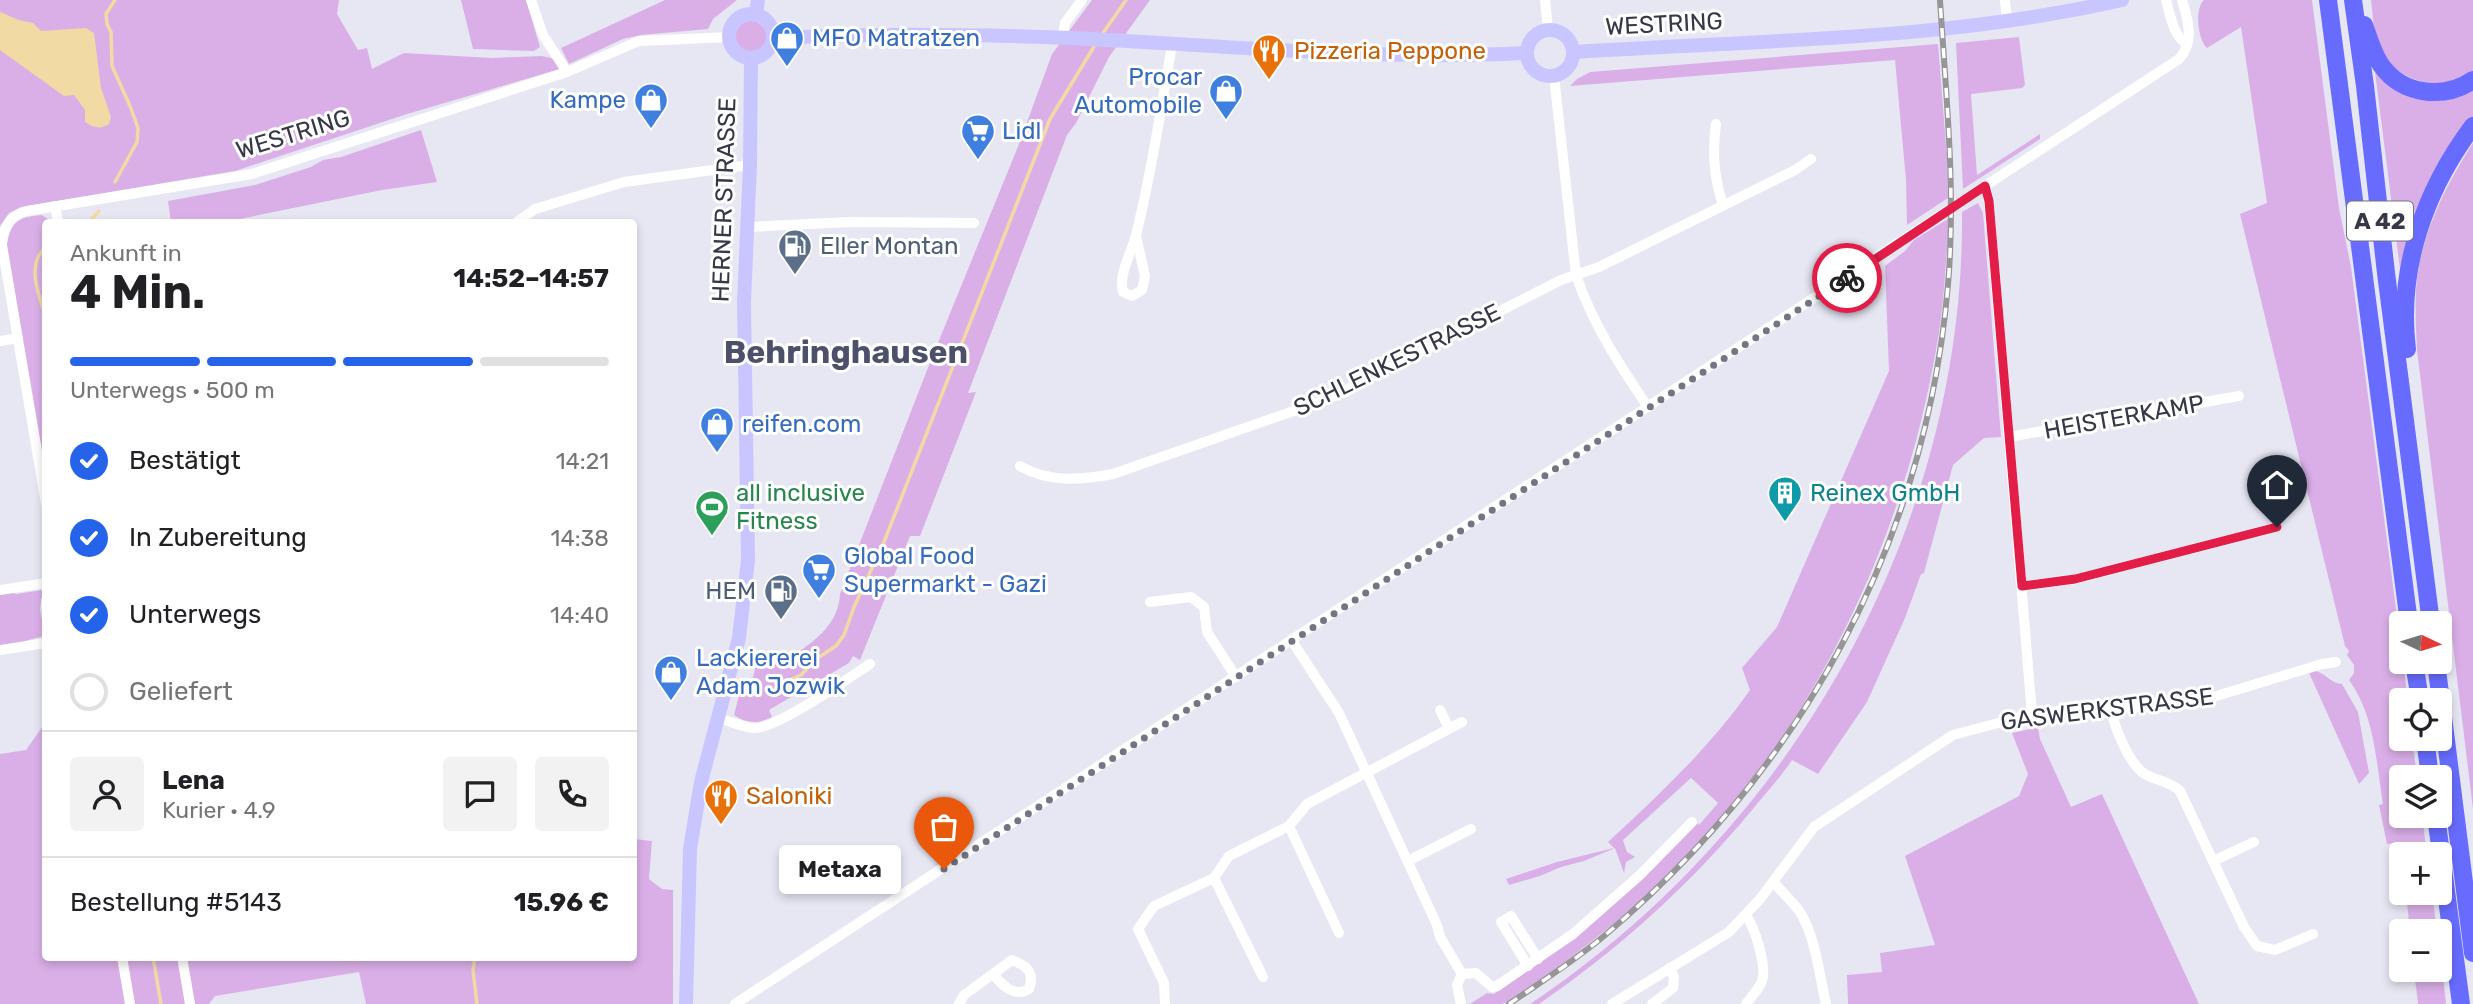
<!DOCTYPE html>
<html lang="de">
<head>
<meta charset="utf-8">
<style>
  body { margin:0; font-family:Rubik,sans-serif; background:#f2f2f2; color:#202124; height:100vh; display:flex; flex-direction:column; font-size:26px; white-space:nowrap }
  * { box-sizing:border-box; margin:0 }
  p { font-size:23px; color:#757577 }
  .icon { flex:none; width:38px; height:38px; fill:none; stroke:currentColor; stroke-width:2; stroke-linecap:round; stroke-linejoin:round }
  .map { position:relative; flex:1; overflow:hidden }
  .panel { position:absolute; left:42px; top:219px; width:595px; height:742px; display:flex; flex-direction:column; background:#fff; border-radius:7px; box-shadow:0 4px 10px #0003 }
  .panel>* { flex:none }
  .needle { width:46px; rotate:94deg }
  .tools { position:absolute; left:2389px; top:611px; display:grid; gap:14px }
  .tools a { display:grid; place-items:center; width:63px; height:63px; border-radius:7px; background:#fff; box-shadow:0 4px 10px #0003; font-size:35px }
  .pin { position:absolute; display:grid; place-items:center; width:60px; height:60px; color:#fff; margin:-72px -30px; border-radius:50% 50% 50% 0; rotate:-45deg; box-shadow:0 0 7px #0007 }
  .pin .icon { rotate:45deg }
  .courier { position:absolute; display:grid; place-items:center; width:70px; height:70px; margin:-35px; border:5px solid #e11d48; border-radius:50%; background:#fff; color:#222; box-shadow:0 2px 9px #0007 }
  .bubble { position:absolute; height:49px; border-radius:7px; background:#fff; box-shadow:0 4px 10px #0003; font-size:23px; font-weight:700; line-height:49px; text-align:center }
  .overview em { font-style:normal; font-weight:700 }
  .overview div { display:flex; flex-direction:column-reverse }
  .overview { display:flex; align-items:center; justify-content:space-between; height:119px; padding:0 28px }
  h1 { font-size:46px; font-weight:700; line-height:52px }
  .bar { display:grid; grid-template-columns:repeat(4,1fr); gap:10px 7px; align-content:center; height:84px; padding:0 28px }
  .bar i { height:9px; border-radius:5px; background:#e0e0e0 }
  .bar .on { background:#2563eb }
  .bar p { grid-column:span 4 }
  .line { display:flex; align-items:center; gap:18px; padding:0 28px; border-top:2px solid #e0e0e0 }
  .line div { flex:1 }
  .round { display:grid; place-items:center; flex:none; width:74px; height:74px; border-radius:7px; background:#f2f2f2 }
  ol { padding:0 28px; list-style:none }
  li { display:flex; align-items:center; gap:21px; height:77px }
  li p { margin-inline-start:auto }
  li .icon { padding:7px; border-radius:50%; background:#2563eb; color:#fff; stroke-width:4 }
  li:last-child { color:#757577 }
  li i { width:38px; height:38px; border:4px solid #e0e0e0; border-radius:50% }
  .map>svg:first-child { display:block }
  .green { fill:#daafe8 }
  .water { fill:#f1daa3 }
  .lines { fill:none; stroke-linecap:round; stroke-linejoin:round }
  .stream { stroke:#f1daa3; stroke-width:3.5 }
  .minor { stroke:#fff; stroke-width:10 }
  .secondary { stroke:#c9c6ff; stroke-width:14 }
  .motorway { stroke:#676cff; stroke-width:18 }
  .rail-casing { stroke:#969696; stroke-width:6 }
  .rail { stroke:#fff; stroke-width:3.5; stroke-dasharray:10; stroke-linecap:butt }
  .done { stroke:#747584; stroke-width:7; stroke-dasharray:0 12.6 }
  .route { stroke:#e11d48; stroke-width:9 }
  .labels { text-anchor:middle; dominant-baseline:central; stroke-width:6; stroke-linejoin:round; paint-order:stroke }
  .shield { fill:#fff; stroke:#72737e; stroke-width:2 }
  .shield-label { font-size:23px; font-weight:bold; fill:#363747 }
  .street-label { font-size:24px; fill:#363747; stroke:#fff }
  .shop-label { font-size:24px; fill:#366cbe; stroke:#fff; text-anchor:start }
  .food-label { font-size:24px; fill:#c56008; stroke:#fff; text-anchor:start }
  .service-label { font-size:24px; fill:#4e5e75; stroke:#fff; text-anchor:start }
  .leisure-label { font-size:24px; fill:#27864d; stroke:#fff; text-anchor:start }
  .culture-label { font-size:24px; fill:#0d838f; stroke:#fff; text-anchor:start }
  .district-label { font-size:32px; font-weight:bold; fill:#4d506a; stroke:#fff }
</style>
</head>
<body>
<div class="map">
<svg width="2473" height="1004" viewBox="0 0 2473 1004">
  <rect width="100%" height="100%" fill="#e7e7f4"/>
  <g class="green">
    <polygon points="0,0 339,0 337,14 358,50 367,48 372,69 404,53 492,58 542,56 555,59 560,69 407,114 235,171 21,207 9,213 0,226"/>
    <polygon points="461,0 526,0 540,47 534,51 473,49"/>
    <polygon points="665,0 737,0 713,19 708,29 641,35 623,39 569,64 561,48"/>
    <path d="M1092 0H1150L1109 57 1076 123 1067 135 968 393 976 392 920 536H910L860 660 853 656 849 663 769 710 772 717C759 724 746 724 734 715L740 691 749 693 757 661 778 665C806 647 838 630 840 594L931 360 1019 144 1052 54Z"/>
    <path d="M2204 0H2312L2339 208 2351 267 2408 700H2401V738L2412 739 2417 777H2401V816H2422L2427 854H2402L2401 842 2387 844 2379 805 2383 804C2376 762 2375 716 2349 680L2354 673V665L2347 655 2349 651 2345 646 2240 214 2267 203 2241 27 2207 48C2198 40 2194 9 2204 0Z"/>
    <path d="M2371 0H2473V71C2442 93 2397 84 2380 48 2373 34 2373 15 2371 0Z"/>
    <circle cx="751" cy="37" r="16"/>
    <polygon points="2019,37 2025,85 2022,88 1971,94 1977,175 2040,134 2040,139 1963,189 1956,43"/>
    <polygon points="1938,44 1947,157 1948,198 1907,225 1906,180 1895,60 1570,86 1577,79 1590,72"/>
    <polygon points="2374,64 2388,79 2473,88 2473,119 2402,285"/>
    <polygon points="421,130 437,182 382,190 225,222 171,222 168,201 255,185 311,167 323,160 341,157"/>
    <path d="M2473 143V809L2417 350C2416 330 2415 309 2416 289 2420 236 2444 188 2473 143Z"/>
    <path d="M1978 203 1983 213 2001 437 1984 438 1953 465 1924 573 1921 574 1905 618 1867 702 1818 774 1792 760C1780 778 1765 794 1752 810 1690 885 1619 949 1539 1004H1530C1791 830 1965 529 1962 212Z"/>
    <path d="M42 215 52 222H46L45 486 6 249C10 223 16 217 42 215Z"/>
    <path d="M1948 219C1950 232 1947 248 1946 261 1944 296 1940 332 1933 366 1891 589 1774 801 1592 941 1576 953 1517 1002 1501 1004 1491 1004 1480 1004 1470 1004L1487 993 1494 994C1569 944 1636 889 1697 823L1699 825 1718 803 1691 778 1623 840 1627 852 1635 857 1626 862 1624 873 1615 848 1584 861 1561 867 1540 876 1509 885 1506 879 1557 862 1614 848 1608 842C1659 795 1710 747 1750 690L1742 668 1777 627 1889 371 1885 266 1905 251 1914 240Z"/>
    <path d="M43 590 40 609 45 636C29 639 16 645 0 647V593L9 592 16 594Z"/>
    <path d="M2316 671C2327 674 2330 683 2342 684L2358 712 2369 773 2359 784 2310 675 2309 673Z"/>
    <polygon points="45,723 46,957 118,957 126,1004 0,1004 0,754 26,750"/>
    <polygon points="2038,727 2040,739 2071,807 2102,794 2199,1004 1848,1004 1847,975 1882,972 1880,953 1935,945 1905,856 2019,796 2028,774 2012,733"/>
    <polygon points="634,839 652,841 649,879 662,889 673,890 673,1004 366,1004 359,972 215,996 209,1004 193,1004 185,957 634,957"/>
    <polygon points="2406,893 2432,893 2437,931 2410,931"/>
    <polygon points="2440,950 2446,1004 2418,1004 2414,970 2440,970"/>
    <polygon points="125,957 179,957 187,1004 133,1004"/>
  </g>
  <path class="water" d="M0 12 19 20 33 23 41 31 86 28 94 33 101 88 111 117 109 124C100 130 92 127 85 122V110L74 95 64 96 0 50Z"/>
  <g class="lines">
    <g class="stream">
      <polyline points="115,0 106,14 107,24 111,32 112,66 130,106 138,128 137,142 115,182"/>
      <polyline points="1101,36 1126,0"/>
      <polyline points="89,222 99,211"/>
      <path d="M42 251C27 269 40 298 46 318"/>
      <polyline points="767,680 787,681 801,675 816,659 836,646 844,635 854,607 884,542 1050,119 1095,45"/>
      <polyline points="153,957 161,1004"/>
      <polyline points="475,957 473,970 477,1004"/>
    </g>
    <g class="minor">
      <polyline points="531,0 543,35 567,72"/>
      <polyline points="1545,0 1548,29"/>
      <polyline points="2005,0 2007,22"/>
      <path d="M2166 0C2170 14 2173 36 2187 44"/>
      <polyline points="1063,38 1065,23 1082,0"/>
      <path d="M1554 76 1576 275C1592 323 1620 366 1648 407"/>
      <path d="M1716 124C1712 154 1714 177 1723 205"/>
      <polyline points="1985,185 1989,201 2032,714"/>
      <polyline points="55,206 58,222"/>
      <polyline points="517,222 535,209 624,182 750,165"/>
      <polyline points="747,227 851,222 974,223"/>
      <path d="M1136 236 1145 276 1142 290 1132 296 1123 292C1118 275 1132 251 1136 235 1152 172 1161 108 1172 45"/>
      <polyline points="0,341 18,338"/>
      <polyline points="2009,437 2239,396"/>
      <path d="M1020 466C1049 483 1081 480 1113 474L1328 399 1561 280 1599 267 1795 170 1811 159"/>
      <path d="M46 504 2 245C3 228 10 215 27 211L252 174 567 72 639 41 729 37"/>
      <polyline points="2022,586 2075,579 2277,527"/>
      <polyline points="0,590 46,583"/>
      <polyline points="46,601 46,606"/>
      <polyline points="1150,602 1191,597 1204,607 1207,632 1236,677"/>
      <polyline points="1292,641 1339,713 1437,925 1440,937 1462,974"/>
      <polyline points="0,650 46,643"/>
      <path d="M2110 706C2114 725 2128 764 2145 774 2156 781 2170 781 2180 791L2244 927 2257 946 2275 950 2313 934"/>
      <polyline points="1440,710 1449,728"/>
      <path d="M718 718C730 721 744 728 755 728 778 728 849 678 870 664"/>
      <polyline points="1289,826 1339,933"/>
      <polyline points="1408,861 1471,829"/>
      <polyline points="2213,861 2254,842"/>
      <path d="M1773 882C1782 892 1792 901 1800 912 1816 938 1819 974 1826 1004"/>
      <path d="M1746 916C1755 927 1767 967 1762 981 1759 989 1751 997 1746 1004"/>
      <polyline points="122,957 130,1004"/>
      <polyline points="182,957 190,1004"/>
      <polyline points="1528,966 1501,922 1511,916 1538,959"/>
      <polyline points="1263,977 1214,878 1229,856 1289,826 1307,804 1462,722"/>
      <path d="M735 1004 2179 59C2195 42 2188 20 2182 0"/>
      <path d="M959 1004 964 995 1012 960C1027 966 1035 972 1029 989 1014 998 1002 985 993 974"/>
      <polyline points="1165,1004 1164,983 1138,929 1154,906 1214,878"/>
      <polyline points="1461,1004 1457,985 1462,974 1476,973 1492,987 1497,986 1573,934 1640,875 1692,822"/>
      <polyline points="1612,1004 1729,932 1760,899 1814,827 1953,735 2032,714 2080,708 2162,707 2193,703 2322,664 2336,662"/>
      <polyline points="1652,1004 1673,988 1674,977 1669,968"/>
    </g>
    <g class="secondary">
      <circle cx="751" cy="36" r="22"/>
      <polyline points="756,15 758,0"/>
      <circle cx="1550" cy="53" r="23"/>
      <path d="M773 38C872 33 971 34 1070 38 1223 45 1374 61 1526 53"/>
      <path d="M1574 52C1757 40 1942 41 2122 0"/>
      <polyline points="686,1004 690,849 701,782 739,638 748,560 744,302 750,165 751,58"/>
    </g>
    <g class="motorway">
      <polyline points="2328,0 2409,623"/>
      <polyline points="2353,0 2365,86 2386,273 2431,623"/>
      <path d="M2364 25C2369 38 2373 54 2381 65 2402 95 2444 100 2473 80"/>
      <path d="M2407 349C2397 269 2425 190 2473 126"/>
      <polyline points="2414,662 2420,700"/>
      <polyline points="2436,662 2473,953"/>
      <polyline points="2425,738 2430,777"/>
      <polyline points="2436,816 2461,1004"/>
    </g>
    <g class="rail-casing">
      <path id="rail" d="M1509 1004C1541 982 1574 961 1604 936 1801 770 1926 543 1948 285 1956 190 1946 95 1940 0"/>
    </g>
    <use href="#rail" class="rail"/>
  </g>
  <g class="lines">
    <polyline class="done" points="944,869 1847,278"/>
    <polyline class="route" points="1847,278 1985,186 1989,201 2022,586 2075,579 2277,527"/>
  </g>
  <defs>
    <g id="shop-pin" transform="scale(1.75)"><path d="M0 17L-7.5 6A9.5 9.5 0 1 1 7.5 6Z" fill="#3f7fe0" stroke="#fff"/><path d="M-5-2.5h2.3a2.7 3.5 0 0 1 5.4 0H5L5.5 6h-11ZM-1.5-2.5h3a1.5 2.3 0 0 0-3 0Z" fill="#fff"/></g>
    <g id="restaurant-pin" transform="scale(1.75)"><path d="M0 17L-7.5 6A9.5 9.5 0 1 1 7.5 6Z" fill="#e8710a" stroke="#fff"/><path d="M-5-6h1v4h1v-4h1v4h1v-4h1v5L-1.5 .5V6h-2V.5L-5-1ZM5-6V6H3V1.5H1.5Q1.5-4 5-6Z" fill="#fff"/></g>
    <g id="supermarket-pin" transform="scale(1.75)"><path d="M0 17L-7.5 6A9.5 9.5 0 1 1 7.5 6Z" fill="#3f7fe0" stroke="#fff"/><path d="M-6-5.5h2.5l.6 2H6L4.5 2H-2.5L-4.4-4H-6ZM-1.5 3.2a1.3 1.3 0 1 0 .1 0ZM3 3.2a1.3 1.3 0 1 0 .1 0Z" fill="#fff"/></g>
    <g id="fuel-pin" transform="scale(1.75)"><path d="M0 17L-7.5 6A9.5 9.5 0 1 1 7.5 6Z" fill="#5c6f8a" stroke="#fff"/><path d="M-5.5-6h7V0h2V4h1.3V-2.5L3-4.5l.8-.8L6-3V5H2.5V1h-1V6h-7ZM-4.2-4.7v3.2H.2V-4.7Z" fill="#fff"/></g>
    <g id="building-pin" transform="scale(1.75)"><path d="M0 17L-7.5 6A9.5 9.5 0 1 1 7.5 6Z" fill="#0f9aa8" stroke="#fff"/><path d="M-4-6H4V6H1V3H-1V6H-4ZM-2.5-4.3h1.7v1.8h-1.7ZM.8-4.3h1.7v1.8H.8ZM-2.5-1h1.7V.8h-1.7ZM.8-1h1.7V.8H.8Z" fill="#fff"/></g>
    <g id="stadium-pin" transform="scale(1.75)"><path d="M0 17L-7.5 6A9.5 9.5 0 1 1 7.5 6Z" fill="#2e9e5b" stroke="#fff"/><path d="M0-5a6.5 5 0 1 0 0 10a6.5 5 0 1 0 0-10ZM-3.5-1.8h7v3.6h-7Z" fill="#fff"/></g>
  </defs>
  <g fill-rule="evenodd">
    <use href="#shop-pin" x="787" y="38"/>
    <use href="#restaurant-pin" x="1269" y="51"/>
    <use href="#shop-pin" x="1226" y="91"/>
    <use href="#shop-pin" x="651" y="100"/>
    <use href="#supermarket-pin" x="978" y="131"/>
    <use href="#fuel-pin" x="795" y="246"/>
    <use href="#shop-pin" x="717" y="424"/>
    <use href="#building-pin" x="1785" y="493"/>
    <use href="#stadium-pin" x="712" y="507"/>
    <use href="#supermarket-pin" x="819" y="570"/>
    <use href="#fuel-pin" x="781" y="591"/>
    <use href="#shop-pin" x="671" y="672"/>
    <use href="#restaurant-pin" x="721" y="796"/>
  </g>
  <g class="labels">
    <rect class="shield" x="2347" y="201.5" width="66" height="39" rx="5"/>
    <g class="shield-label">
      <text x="2380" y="221">A 42</text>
    </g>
    <g class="street-label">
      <text transform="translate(1664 24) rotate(-3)">WESTRING</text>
      <text transform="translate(293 134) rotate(-17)">WESTRING</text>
      <text transform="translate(724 200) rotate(-88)">HERNER STRASSE</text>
      <text transform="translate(1397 360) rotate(-26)">SCHLENKESTRASSE</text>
      <text transform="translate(2124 417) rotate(-10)">HEISTERKAMP</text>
      <text transform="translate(2107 709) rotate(-7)">GASWERKSTRASSE</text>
    </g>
    <g class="shop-label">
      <text x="812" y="38">MFO Matratzen</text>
      <text x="1202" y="77" text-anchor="end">Procar<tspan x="1202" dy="28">Automobile</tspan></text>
      <text x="626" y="100" text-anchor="end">Kampe</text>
      <text x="1002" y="131">Lidl</text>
      <text x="742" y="424">reifen.com</text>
      <text x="844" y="556">Global Food<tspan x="844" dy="28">Supermarkt - Gazi</tspan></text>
      <text x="696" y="658">Lackiererei<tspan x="696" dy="28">Adam Jozwik</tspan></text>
    </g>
    <g class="food-label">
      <text x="1294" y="51">Pizzeria Peppone</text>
      <text x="746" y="796">Saloniki</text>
    </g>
    <g class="service-label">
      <text x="820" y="246">Eller Montan</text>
      <text x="756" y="591" text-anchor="end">HEM</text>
    </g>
    <g class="leisure-label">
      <text x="736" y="493">all inclusive<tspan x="736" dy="28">Fitness</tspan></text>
    </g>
    <g class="culture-label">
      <text x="1810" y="493">Reinex GmbH</text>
    </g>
    <g class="district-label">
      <text x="846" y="352">Behringhausen</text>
    </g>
  </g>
</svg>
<div class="tools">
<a><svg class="needle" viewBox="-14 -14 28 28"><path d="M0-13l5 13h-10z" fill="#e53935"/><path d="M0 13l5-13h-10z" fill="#757577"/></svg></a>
<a><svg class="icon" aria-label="locate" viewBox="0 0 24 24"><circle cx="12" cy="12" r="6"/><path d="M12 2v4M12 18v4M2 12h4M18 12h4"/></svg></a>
<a><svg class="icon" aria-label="layers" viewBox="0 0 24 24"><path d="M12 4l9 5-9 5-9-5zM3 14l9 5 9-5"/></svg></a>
<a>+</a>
<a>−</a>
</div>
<div class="pin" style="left:944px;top:869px;background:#ea580c"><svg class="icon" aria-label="bag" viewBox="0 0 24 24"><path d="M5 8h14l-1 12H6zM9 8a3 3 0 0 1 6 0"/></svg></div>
<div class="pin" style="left:2277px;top:527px;background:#1f2937"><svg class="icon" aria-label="home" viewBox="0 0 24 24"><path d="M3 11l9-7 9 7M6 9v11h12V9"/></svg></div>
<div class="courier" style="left:1847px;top:278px"><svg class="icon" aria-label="bike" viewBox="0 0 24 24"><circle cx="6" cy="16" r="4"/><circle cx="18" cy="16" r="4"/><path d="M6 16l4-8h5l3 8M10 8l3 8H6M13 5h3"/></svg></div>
<div class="bubble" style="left:779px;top:845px;width:122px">Metaxa</div>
<section class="panel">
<div class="overview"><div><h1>4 Min.</h1><p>Ankunft in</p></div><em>14:52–14:57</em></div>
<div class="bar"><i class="on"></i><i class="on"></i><i class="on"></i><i></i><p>Unterwegs · 500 m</p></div>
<ol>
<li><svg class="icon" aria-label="check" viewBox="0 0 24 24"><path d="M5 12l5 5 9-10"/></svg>Bestätigt<p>14:21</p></li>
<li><svg class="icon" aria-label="check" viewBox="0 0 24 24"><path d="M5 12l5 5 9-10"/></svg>In Zubereitung<p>14:38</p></li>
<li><svg class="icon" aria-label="check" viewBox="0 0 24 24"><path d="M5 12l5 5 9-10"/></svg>Unterwegs<p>14:40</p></li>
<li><i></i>Geliefert</li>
</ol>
<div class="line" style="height:126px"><a class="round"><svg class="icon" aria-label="person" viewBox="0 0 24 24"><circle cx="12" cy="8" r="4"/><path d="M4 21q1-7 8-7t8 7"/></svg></a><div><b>Lena</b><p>Kurier · 4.9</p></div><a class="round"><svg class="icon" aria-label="chat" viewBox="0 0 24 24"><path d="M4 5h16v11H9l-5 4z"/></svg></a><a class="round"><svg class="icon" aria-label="phone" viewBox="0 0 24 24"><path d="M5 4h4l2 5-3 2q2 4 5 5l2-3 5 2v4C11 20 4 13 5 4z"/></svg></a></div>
<div class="line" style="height:91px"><div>Bestellung #5143</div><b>15.96 €</b></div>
</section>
</div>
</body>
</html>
